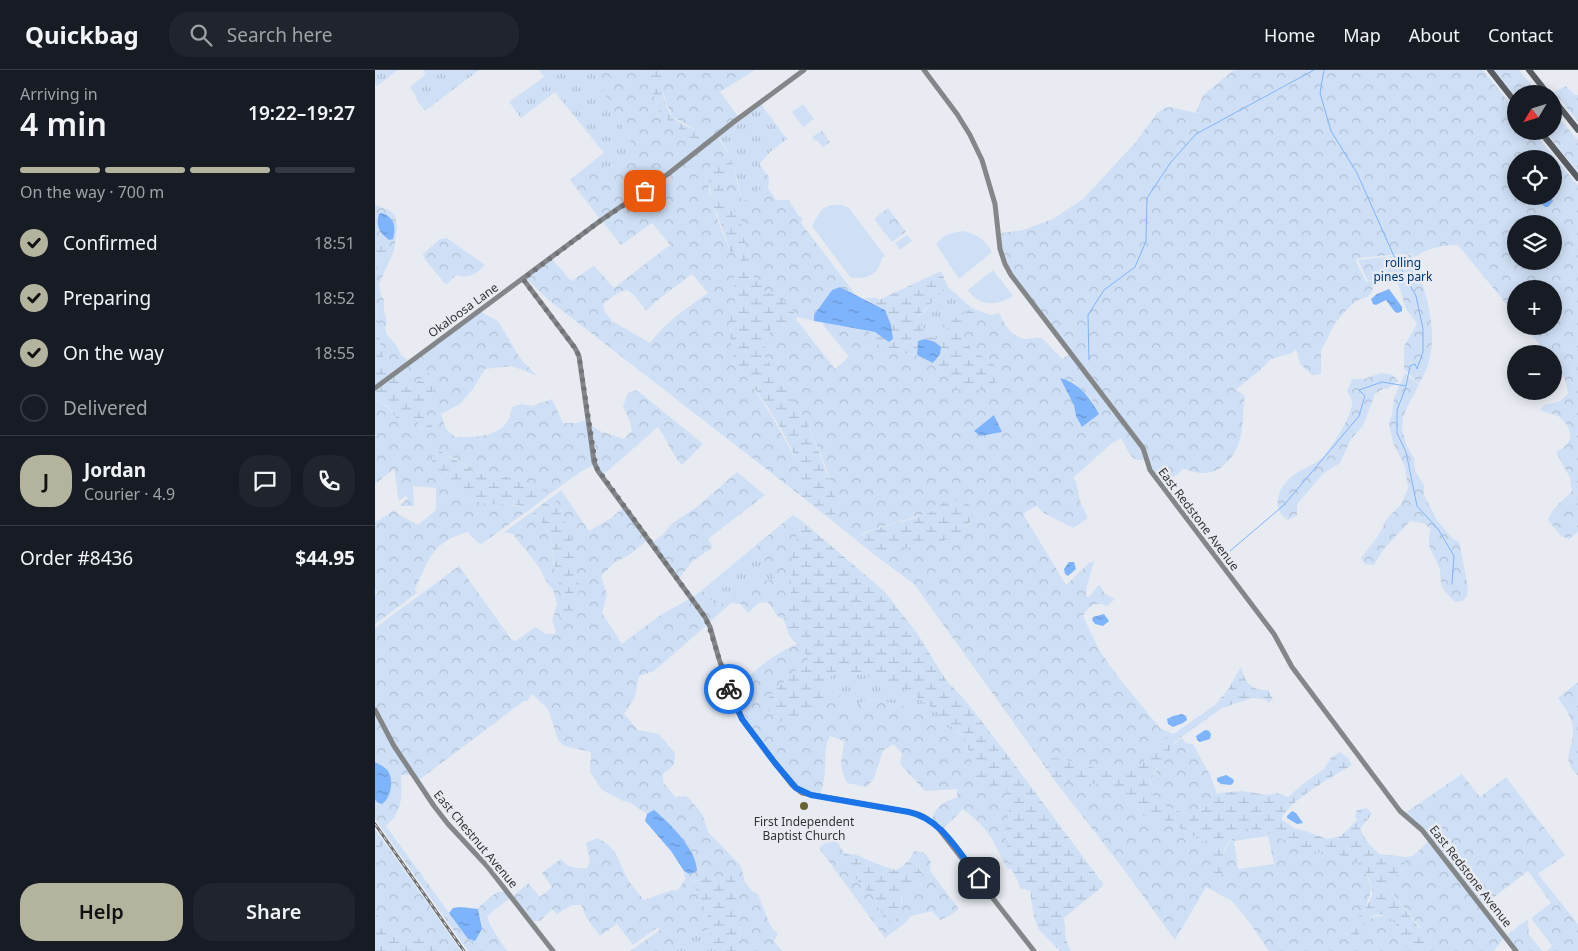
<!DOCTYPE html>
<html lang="en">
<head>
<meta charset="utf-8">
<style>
  body { margin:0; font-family:"Noto Sans",sans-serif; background:#20242c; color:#f1f3f6; height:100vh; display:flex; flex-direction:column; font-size:19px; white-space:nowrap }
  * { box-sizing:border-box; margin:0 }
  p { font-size:16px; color:#9ea1a6 }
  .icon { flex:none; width:28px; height:28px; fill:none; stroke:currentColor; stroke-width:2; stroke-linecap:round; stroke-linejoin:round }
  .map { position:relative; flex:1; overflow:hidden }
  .drawer { display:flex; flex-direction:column; background:#171b24; width:375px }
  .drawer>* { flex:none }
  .needle { width:32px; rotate:232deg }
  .fabs { position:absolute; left:1132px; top:15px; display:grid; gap:10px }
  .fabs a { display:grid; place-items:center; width:55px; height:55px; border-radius:50%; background:#171b24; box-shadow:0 2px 12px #0003; font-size:25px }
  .pin { position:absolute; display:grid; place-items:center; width:42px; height:42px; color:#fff; margin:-21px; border-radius:10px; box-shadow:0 2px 8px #0006 }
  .courier { position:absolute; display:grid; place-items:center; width:50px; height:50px; margin:-25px; border:4px solid #1a73e8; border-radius:50%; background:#fff; color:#222; box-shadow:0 1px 6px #0007 }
  .overview em { font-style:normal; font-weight:600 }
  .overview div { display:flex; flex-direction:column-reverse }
  .overview { display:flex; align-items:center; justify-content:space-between; height:85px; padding:0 20px }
  h1 { font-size:32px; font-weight:600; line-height:38px }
  .bar { display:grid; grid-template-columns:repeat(4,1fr); gap:8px 5px; align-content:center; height:60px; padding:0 20px }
  .bar i { height:6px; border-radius:4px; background:#363941 }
  .bar .current { background:#b3b39e }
  .bar p { grid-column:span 4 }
  .line { display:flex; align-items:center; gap:12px; padding:0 20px; border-top:1px solid #363941 }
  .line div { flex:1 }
  .round { display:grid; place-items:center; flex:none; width:52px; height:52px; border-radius:20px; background:#20242c }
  ol { padding:0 20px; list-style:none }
  li { display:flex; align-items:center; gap:15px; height:55px }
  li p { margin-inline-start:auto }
  li .icon { padding:5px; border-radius:50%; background:#b3b39e; color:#111; stroke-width:4 }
  li:last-child { color:#9ea1a6 }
  li i { width:28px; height:28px; border:2px solid #363941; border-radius:50% }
  .button { display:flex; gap:10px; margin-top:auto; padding:10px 20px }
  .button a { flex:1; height:58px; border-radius:20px; background:#b3b39e; color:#111; font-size:20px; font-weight:600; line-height:58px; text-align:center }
  .button a+a { background:#20242c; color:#f1f3f6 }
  header { display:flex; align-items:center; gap:30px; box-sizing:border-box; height:70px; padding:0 25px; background:#171b24; border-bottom:1px solid #363941 }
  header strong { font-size:24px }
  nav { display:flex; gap:28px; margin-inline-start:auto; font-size:18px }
  .search { width:350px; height:45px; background:#20242c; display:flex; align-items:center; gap:12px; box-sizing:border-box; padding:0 18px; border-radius:20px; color:#9ea1a6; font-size:19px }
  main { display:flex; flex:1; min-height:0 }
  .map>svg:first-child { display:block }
  .grass { fill:url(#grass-tufts) }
  .forest { fill:url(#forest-crowns); fill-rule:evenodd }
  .wetland { fill:url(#wetland-marsh) }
  .garden { fill:#cfdff5 }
  .water { fill:url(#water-ripples) }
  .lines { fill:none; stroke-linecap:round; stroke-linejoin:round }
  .stream { stroke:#7eb4fd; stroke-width:1 }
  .secondary { stroke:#84878a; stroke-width:5 }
  .highway { stroke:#585c61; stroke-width:6 }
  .rail-casing { stroke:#6f7275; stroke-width:3 }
  .rail { stroke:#e8ecf2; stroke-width:1; stroke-dasharray:4; stroke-linecap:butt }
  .done { stroke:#727478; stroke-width:5; stroke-dasharray:0 9 }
  .route { stroke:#1a73e8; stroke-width:6 }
  .poi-dot { fill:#686532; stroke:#e8ecf2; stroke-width:2 }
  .labels { text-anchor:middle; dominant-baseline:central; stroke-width:5; stroke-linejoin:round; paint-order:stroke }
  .park-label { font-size:12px; fill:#013877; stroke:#e8ecf2 }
  .street-label { font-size:12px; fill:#323436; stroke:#e8ecf2 }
  .poi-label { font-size:12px; fill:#323436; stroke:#e8ecf2 }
</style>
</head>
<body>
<header>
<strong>Quickbag</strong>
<div class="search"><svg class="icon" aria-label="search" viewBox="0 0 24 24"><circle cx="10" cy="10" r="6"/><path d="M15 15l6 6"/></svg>Search here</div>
<nav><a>Home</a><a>Map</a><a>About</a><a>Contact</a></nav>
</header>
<main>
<section class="drawer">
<div class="overview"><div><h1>4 min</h1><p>Arriving in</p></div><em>19:22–19:27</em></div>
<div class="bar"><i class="current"></i><i class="current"></i><i class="current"></i><i></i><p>On the way · 700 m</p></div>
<ol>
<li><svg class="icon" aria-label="check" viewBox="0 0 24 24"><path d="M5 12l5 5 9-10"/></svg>Confirmed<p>18:51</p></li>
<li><svg class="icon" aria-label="check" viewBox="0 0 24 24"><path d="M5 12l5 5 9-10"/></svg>Preparing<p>18:52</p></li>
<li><svg class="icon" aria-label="check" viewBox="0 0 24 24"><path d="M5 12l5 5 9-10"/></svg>On the way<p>18:55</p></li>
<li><i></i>Delivered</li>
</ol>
<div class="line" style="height:90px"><b class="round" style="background:#b3b39e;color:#111">J</b><div><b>Jordan</b><p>Courier · 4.9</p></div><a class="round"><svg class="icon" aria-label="chat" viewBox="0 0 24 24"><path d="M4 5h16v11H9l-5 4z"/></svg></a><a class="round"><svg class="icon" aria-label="phone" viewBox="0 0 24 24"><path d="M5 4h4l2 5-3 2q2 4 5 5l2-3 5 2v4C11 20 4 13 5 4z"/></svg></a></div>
<div class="line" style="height:65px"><div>Order #8436</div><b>$44.95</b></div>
<div class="button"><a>Help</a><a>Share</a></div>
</section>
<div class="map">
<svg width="1203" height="881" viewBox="0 0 1203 881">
  <defs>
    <pattern id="grass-tufts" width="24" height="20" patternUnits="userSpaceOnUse" patternTransform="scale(1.25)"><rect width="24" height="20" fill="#cfdff5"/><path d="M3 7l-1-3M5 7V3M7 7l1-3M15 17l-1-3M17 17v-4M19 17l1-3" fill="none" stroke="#b2c0d3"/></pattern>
    <pattern id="forest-crowns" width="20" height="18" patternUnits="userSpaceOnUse" patternTransform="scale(1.25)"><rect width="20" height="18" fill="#cfdff5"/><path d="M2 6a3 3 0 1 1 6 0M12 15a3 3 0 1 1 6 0" fill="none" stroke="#b2c0d3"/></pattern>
    <pattern id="wetland-marsh" width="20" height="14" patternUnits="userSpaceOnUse" patternTransform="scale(1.25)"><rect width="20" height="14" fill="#cfdff5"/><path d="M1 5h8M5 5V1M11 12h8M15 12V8" fill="none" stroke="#b2c0d3"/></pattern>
    <pattern id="water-ripples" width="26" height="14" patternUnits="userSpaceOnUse" patternTransform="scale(1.25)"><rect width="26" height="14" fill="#7eb4fd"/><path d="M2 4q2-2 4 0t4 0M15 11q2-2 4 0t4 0" fill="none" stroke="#6893ce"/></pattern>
  </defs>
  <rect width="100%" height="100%" fill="#e8ecf2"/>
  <g class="grass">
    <polygon points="0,0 23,0 2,16 0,13"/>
    <polygon points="49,0 104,0 50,41 41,29 42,28 35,17 50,5"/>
    <polygon points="164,0 217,0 263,85 235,104 222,88 229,83 180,22 146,48 134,32 169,7"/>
    <path d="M385 33 412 69 395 82 381 98 384 118 378 129 371 131H367C362 108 357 86 344 67Z"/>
    <path d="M573 217 597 238C589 245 582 251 571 247L576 262C571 266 562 270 556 267L544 253 543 247Z"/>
    <polygon points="381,475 401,508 369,518 342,537 327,520"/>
    <polygon points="469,601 492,606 527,617 559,639 568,649 585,664 529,636 495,628 476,638 454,612 456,606"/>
    <polygon points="335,860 341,881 298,881 322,862"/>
  </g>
  <g class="forest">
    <polygon points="217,0 273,0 272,7 285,43 331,73 292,103 225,149 195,110 222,88 235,103 263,85"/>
    <polygon points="287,0 380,0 345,22 363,46 332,72 323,61 298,47 291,33 287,17"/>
    <path d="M859 0H1108L1141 41V61H1158L1203 116V462L1194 469 1186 466 1173 450C1176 438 1189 430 1197 421L1195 408 1181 382C1184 380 1189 378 1191 375 1201 366 1191 351 1183 346 1176 343 1171 344 1165 339 1176 329 1182 338 1193 323L1190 309 1179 292V284H1172L1149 256H1179V219H1141V246L1083 175C1068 175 1052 178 1040 187L1037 183 983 188 981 191 991 212 1001 210 996 223 992 227 983 230 974 237 960 253 946 281V304L937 305 925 294 921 279 917 283 896 289 883 302 861 319 870 326C866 353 871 376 849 395 837 406 823 404 809 399L788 415 777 400 769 377 638 204 626 178V163L648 160 678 149 708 129 760 73 782 43 790 38 796 37 821 43 828 25ZM1141 89H1179V126H1176L1178 131 1170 137 1157 126H1141ZM1141 154H1179V191H1141Z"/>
    <polygon points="1119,0 1144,0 1164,24 1141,24 1141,27"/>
    <polygon points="1191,16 1200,25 1203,25 1203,52 1179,22"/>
    <polygon points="1179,41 1203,71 1203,102 1170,61 1179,61"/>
    <polygon points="447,61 455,72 448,77 442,70 440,71 437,67"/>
    <path d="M343 67 354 85 348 87C343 96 337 106 334 116 332 123 351 173 356 182L362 178 367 186 364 198 359 208 361 243 355 258 360 292 376 313 399 350 424 395 428 416 425 424 426 426 171 228 151 208 177 189 196 211 219 196 239 218 295 175 277 153 246 175 227 151 294 105ZM317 204 333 223C312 238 290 252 275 273L237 251 230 242 228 234C253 214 253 216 271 241L284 229Z"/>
    <polygon points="384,94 394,107 393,118 401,130 414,130 423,145 428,149 426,153 480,224 465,217 457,220 439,245 439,251 423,247 416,238 387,223 379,209 367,161 366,148 349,129 350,107 358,96 367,131 371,131 378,129 384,118 381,98"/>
    <polygon points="0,135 16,141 20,146 22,157 19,181 4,214 6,225 9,230 9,241 12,252 10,257 11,263 23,278 26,285 33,290 17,303 8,289 3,262 3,244 0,231 0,202 13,183 0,166"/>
    <polygon points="513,138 531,162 517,172 499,149"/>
    <path d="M72 168 110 195C100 205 94 209 81 205L71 215 49 188 48 184 65 169Z"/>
    <path d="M1037 184C1052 224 1070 275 1044 314L1029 299V276L1042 254 1031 239 1023 213 1012 204 993 211 983 190Z"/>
    <path d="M602 240 616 245 624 243C630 255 636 267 650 269 656 269 662 267 667 268L687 289 694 285 766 379 769 390C754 392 753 379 746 368L736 374 698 408 701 412 705 431 713 448 698 458 669 443 661 436 648 444 691 515 714 493 719 491 712 516 711 526 713 527C719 524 720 516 725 515L730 524 740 529 732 536C720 531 714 536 708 546L724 580 744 608 785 658 798 664 781 676 766 694C756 696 745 700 735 700 710 699 689 685 664 688L539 514 496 482C522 479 552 478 577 467 584 464 588 458 595 454L591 431H571L551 444 505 457 490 462 480 469 455 449 462 442 453 403 433 354 390 287 391 272 396 259 406 255 414 257 421 249 460 299 474 287 448 255 449 253 493 261 504 275 530 283 544 286 557 292 584 320 618 293 597 280 583 261ZM697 311 716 328 724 344 701 346Z"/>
    <path d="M106 242 123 251 145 288 162 306 137 296 110 299 98 319 85 334 66 344 71 359 80 367C97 367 121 368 132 352 135 348 136 341 137 337L146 334 157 336 177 329 188 353H201L209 351 212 353 218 395 205 402 175 424 154 414 132 407 103 403 75 386 57 388 65 409 98 430 113 434H133L152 438 154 440 105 475 93 462C58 471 54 489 40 519L42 523 0 554V525L3 523 0 519V453L19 440 23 444 43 455 61 440V418L38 416 39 436H25L33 428 31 426 24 431 19 399 0 414V329L13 337 21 348H40L44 353 47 360 53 350 49 343 61 314 54 303 33 319 20 305Z"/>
    <path d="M1006 303 1018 305 1023 311 1012 319 1009 318 1000 324 988 356 976 369 965 393 949 403 922 434V445L913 450C896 440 902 420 915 408 924 399 939 396 948 387 956 378 978 345 977 332 977 329 974 325 972 322L977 309H989Z"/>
    <path d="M1030 303 1044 315 1031 339 1028 348 1027 360 1032 376 1039 388 1040 401 1049 415V425L1062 450 1077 468 1084 472 1093 517 1092 527 1087 531 1080 532C1075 527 1067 520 1066 513 1065 507 1066 502 1064 497 1058 481 1050 479 1056 459L1048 453 1035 451 1008 480 999 495 990 494 986 488 1003 466 1011 450 1026 434 1033 418 1030 397 1018 373 1014 353 1017 345 1019 328Z"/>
    <path d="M262 320 328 374 307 395C296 384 292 369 283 357L228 405 221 391 216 355 225 361 249 369 257 361 255 351 248 336 253 323Z"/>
    <polygon points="362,402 390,425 333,469 338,477 318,491 304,508 277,472 288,465 296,454 322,437"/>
    <path d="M186 420 214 461 235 449 248 438 271 471 256 484 239 493 226 506 232 525 227 543 247 574 284 546 314 529 332 555 279 601 264 606 260 627 249 644 263 660 284 664 300 683 299 695 288 704V712L301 728 305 726 313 727 327 744 334 763 364 794 367 800 370 812 377 821 383 824 395 855 403 864 399 871 407 881H365L364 817 321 810 318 814 332 843 335 859 322 863 298 881H255L285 860 283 857 258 875 242 854 225 866 211 847 206 835H197L182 844 177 839 165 851H158L138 826 153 813 165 827 177 817 167 803 186 789C193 798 201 799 212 798L215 792 211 773 222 768C243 778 242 789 252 808 256 815 263 823 269 830L297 820 302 821 310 810 309 801 314 804 322 801C310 773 304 760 280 741L272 744 254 732 248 731 227 720 215 702 216 682 189 676 183 670 173 639 157 624 152 631H149L44 710 20 675 0 636V558L84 496 136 569 141 571 160 557 171 564H179L181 562 177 551 182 534 178 520 171 511 164 497 138 464 129 462 157 442 164 449 173 464 177 477 179 497 190 522 184 551 200 500 199 495 202 488 185 436 177 427Z"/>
    <polygon points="418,445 427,451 418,478 415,529 409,549 403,547 393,532 384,533 373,543 366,534 356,533 335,552 317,527 327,520 342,537 369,518 400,508 381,475"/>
    <path d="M422 574 434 588 417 605 451 619 454 612 476 638 495 628 529 636 585 664 590 668 602 709 617 716 631 718C634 735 636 748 630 764 634 776 631 789 636 799H633C627 790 623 780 618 771 611 758 599 748 588 739L568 759 557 749C561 735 570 732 582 727V719L550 721 525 694 527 683 518 674 508 681 499 708 492 717 472 713C462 692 468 691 469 671L455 666C449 676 451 685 450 697 450 707 448 716 445 725L428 721 419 714 372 653 359 626C367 620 371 609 379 602 390 591 408 580 422 574Z"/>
    <path d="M1203 612V706C1184 686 1199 682 1198 660 1197 647 1190 638 1183 628Z"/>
    <path d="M0 645 12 668 36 705H26C27 726 28 742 11 756L93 869 97 871 106 851 103 839 106 835 122 822H130L135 828 112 846 115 855 132 881H93L0 749V730L3 733V693L0 692Z"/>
    <path d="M807 668 811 673 818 674 835 705 842 724 829 738 816 746 785 734 773 719C781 700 789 680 807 668Z"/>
    <polygon points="1087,704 1105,727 1131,707 1190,785 1163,804 1203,854 1203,881 1172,881 1177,876 1156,848 1176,833 1153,801 1109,835 1030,743"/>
    <path d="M680 711 724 714 734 718 746 720 768 746 776 751 786 749 792 751 840 778 839 789 835 796 844 812C852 783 842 780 869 758L889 762 912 771 932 782H956L986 793 997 818 991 837 972 864 979 871C983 864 987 856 993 851 1001 843 1020 843 1022 857 1022 860 1020 862 1020 865L1035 881H894L872 849 857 831 831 817 800 870 747 797ZM893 766 899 794 863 799 859 771Z"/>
    <polygon points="459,766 469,783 469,794 491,820 498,824 506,844 527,834 526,825 547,813 545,798 534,790 539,781 550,783 556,792 555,801 584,839 576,845 565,850 557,841 536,846 530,853 510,868 444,778"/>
    <polygon points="1054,771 1129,868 1119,881 1051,881 1053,877 1045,857 1014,819 1024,801 1029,799 1030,787 1038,786"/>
    <path d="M10 773 86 881H75C62 868 39 868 21 867L0 843V796L5 791 6 776Z"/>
    <polygon points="1153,849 1154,865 1167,881 1144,881 1132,865"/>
  </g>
  <g class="wetland">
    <path d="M273 0H287C287 14 287 35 298 47 307 58 326 57 332 72L331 73 314 67 285 43 272 7Z"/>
    <path d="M354 85 358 96 350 107 349 129 366 148 367 161 379 209 388 213 387 223C404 222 413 234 423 247L414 257 406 255 396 259 391 272 390 287 433 354 460 425 462 442 455 449 426 426 425 424C434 396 393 337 376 313 372 306 363 299 360 291 355 278 355 259 356 245L361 242 359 208 364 198 367 186 362 178 356 183 341 141 337 135 333 102 336 94Z"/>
    <polygon points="0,166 14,183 0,202"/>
    <path d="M566 201 573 217 543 246 544 253 556 267C562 270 571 266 576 262L574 258 567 257 562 252 564 248H583L597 238 602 240 583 261 597 280 618 293 625 310 598 323 584 320 558 293 560 291 543 271 542 285 530 283 504 275 493 261 500 262 510 240 489 228H502L504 230Z"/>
    <path d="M0 231C6 256 0 280 17 303L0 316Z"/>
    <path d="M54 303 61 314 49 343 55 352 59 363C48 364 46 355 40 348L28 352 21 348 13 336 0 329V320L20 305 33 319Z"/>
    <path d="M63 380 103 403 132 407 154 414 175 424 154 440C144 432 128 435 116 434 101 434 77 420 67 410 62 405 59 395 56 388Z"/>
    <path d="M177 427 185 436 187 444 201 478 202 488 199 495 205 518 195 550 187 561 184 551 190 522C176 506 181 495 177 476 174 463 167 451 157 442Z"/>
    <path d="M571 431H591C600 442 600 449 590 457 588 459 586 462 584 463 567 477 518 480 496 482L480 469C501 455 525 454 549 445 558 441 564 435 571 431Z"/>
    <path d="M427 451 509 521 542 563 571 610 590 630 628 679 729 815 689 848 691 870 696 881H685L663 859 659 847 655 821 645 818C643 809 638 804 635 796 631 787 634 776 629 764 636 748 634 735 631 718L617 716 602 709 590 668 568 649 559 639 527 617 492 606 469 601 456 606 443 641 424 652H407L389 637 396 624 434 588 414 565 409 550 415 529 418 478Z"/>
    <path d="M865 598 867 599C869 613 878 621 893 620L898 629 893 633 890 629 877 628 847 638 801 671 781 699 773 719 785 734 816 746 829 738 843 723 867 721 893 725 902 723 913 727 932 711 949 699 957 687 965 682 973 688 977 695C958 706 915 730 906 749L919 758 931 761 952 769 966 766 982 750 980 747 982 740 992 738 997 744 985 759 993 773 1004 784 1030 787 1029 799 1024 801 1014 819 1053 869V877L1051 881H1035L1020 865 1019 860 1022 857C1019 851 1017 849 1011 846 992 838 987 867 975 874L972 872C969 855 1000 838 997 818 996 810 989 800 985 793L956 782H932L912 771 889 762 869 758C858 767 843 778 850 794L844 812H840L833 809C832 798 839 789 840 778L792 751 786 749 776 751 768 746 746 720 734 718 724 714 680 711 664 688C689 685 710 699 735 700 745 700 756 696 766 694L781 676 840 635 854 618Z"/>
    <polygon points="0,760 10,773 6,777 5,791 0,796"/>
    <path d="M469 783 482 785 502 794 520 800 528 796 534 790C543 797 550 801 547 813L526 825V844C510 863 503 836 498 824L491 820 468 794Z"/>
    <path d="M339 806H357L364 817 365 881H341L334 860 332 843 318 814C324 807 331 807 339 806Z"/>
    <path d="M0 843 21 867C39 868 62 868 75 881H0Z"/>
  </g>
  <g class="garden">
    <polygon points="428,34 439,49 428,57 417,42"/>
    <path d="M456 135H467L474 138 510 186 507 188C503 206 491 210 475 207L437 156 447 139Z"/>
    <path d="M589 161C603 165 610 170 617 182L584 209 561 174C568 165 578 162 589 161Z"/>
    <polygon points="532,165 537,171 525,180 520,173"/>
    <path d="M618 200 638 226C622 236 604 237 593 220Z"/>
  </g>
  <g class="water">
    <polygon points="1157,126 1176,126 1178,131 1173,137 1170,137"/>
    <path d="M7 143C20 148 21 157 18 169L14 170C5 163 0 156 4 144Z"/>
    <polygon points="465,217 510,240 516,255 518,269 514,272 500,262 439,251 439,245 457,220"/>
    <polygon points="1014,219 1027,237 1027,241 1023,243 1020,242 1011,230 1001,235 998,234 996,229 1002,224"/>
    <polygon points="550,269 560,272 566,277 565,284 558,293 542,285 543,271"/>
    <path d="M685 308C704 313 715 327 724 344L707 357 701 346 699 335Z"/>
    <polygon points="619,345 627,362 605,366 599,361"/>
    <polygon points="694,492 699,492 701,499 693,506 690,504 689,499"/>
    <polygon points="729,544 734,551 728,556 720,554 717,550 718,547"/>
    <polygon points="807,644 811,646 812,650 808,653 798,657 793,654 792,649 798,646"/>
    <polygon points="830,660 834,661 836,664 835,669 825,672 822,670 821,666"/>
    <path d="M0 692C4 694 10 697 13 701 19 710 16 728 7 734L3 733 0 730Z"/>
    <polygon points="851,705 858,709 859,712 856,715 846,714 842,711 842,708"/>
    <path d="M279 740C295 753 322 780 322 801L314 804 309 801 296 781 270 751 272 744Z"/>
    <polygon points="917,741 921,743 928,753 922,754 912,748 912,746"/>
    <polygon points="85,837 103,839 107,859 100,871 93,869 74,843 78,838"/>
  </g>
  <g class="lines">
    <g class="stream">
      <polyline points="714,290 713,245 729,220 760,197 771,171 772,128 796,92 821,64 939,0"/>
      <polyline points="1031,317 1022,340 1022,363 1031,382 1042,436 1063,459 1079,486 1077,514"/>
      <polyline points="855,481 909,435 984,346 990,326 984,320 1007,312 1031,316 1035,296 1040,294 1042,299 1048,282 1048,259 1041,226 1018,184 982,103 956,61 945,23 949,0"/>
    </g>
    <g class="secondary">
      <polyline points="549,0 582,44 595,65 607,90 620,134 625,179 630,194 636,205 768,378 775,400 899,564 917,597 1025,741 1047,760 1141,881"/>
      <polyline points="148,209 200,278 204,286 219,392 223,401 330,547 335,557 344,589 363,641 371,655 410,706 417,715 427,723 539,743 548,746 560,754 659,881"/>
      <polyline points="0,318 225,151 293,104 360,51 429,0"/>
      <polyline points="0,640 19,676 59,736 73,754 112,796 178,881"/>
    </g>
    <g class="highway">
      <polyline points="1115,0 1141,33"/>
      <polyline points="1154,0 1173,24"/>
      <polyline points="1179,30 1203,60"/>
      <polyline points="1165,61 1203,108"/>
    </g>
    <g class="rail-casing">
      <polyline id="rail" points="0,754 89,881"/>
    </g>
    <use href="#rail" class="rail"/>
  </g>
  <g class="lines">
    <polyline class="done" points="270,121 225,151 148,209 200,278 204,286 221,397 330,547 334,557 354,619"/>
    <path class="route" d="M354 619 367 649 400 693 421 718 436 725 534 742C567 749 584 783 604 808"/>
  </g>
  <circle class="poi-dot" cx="429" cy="736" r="5"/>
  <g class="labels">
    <g class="park-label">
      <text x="1028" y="192">rolling<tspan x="1028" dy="14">pines park</tspan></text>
    </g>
    <g class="street-label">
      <text transform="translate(88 240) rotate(-36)">Okaloosa Lane</text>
      <text transform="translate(824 449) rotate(53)">East Redstone Avenue</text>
      <text transform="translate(101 769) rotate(50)">East Chestnut Avenue</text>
      <text transform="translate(1096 806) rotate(52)">East Redstone Avenue</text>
    </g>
    <g class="poi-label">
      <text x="429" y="751">First Independent<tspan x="429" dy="14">Baptist Church</tspan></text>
    </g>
  </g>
</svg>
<div class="fabs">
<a><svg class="needle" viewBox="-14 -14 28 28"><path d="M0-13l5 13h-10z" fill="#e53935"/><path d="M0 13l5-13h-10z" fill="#9ea1a6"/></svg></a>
<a><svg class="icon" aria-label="locate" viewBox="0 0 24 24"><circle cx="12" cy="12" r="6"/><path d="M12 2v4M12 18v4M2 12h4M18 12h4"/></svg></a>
<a><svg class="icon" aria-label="layers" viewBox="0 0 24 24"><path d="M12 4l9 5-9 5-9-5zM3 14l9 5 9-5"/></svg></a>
<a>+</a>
<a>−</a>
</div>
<div class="pin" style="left:270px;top:121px;background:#ea580c"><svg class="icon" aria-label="bag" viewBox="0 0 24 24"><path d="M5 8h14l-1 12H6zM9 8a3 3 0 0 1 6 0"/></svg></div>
<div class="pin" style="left:604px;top:808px;background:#1f2937"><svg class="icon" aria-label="home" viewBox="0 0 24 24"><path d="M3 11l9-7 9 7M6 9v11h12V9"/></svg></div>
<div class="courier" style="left:354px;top:619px"><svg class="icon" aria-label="bike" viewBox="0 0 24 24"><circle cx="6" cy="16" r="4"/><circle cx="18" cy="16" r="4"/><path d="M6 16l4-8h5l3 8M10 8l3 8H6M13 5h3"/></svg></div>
</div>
</main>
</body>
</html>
